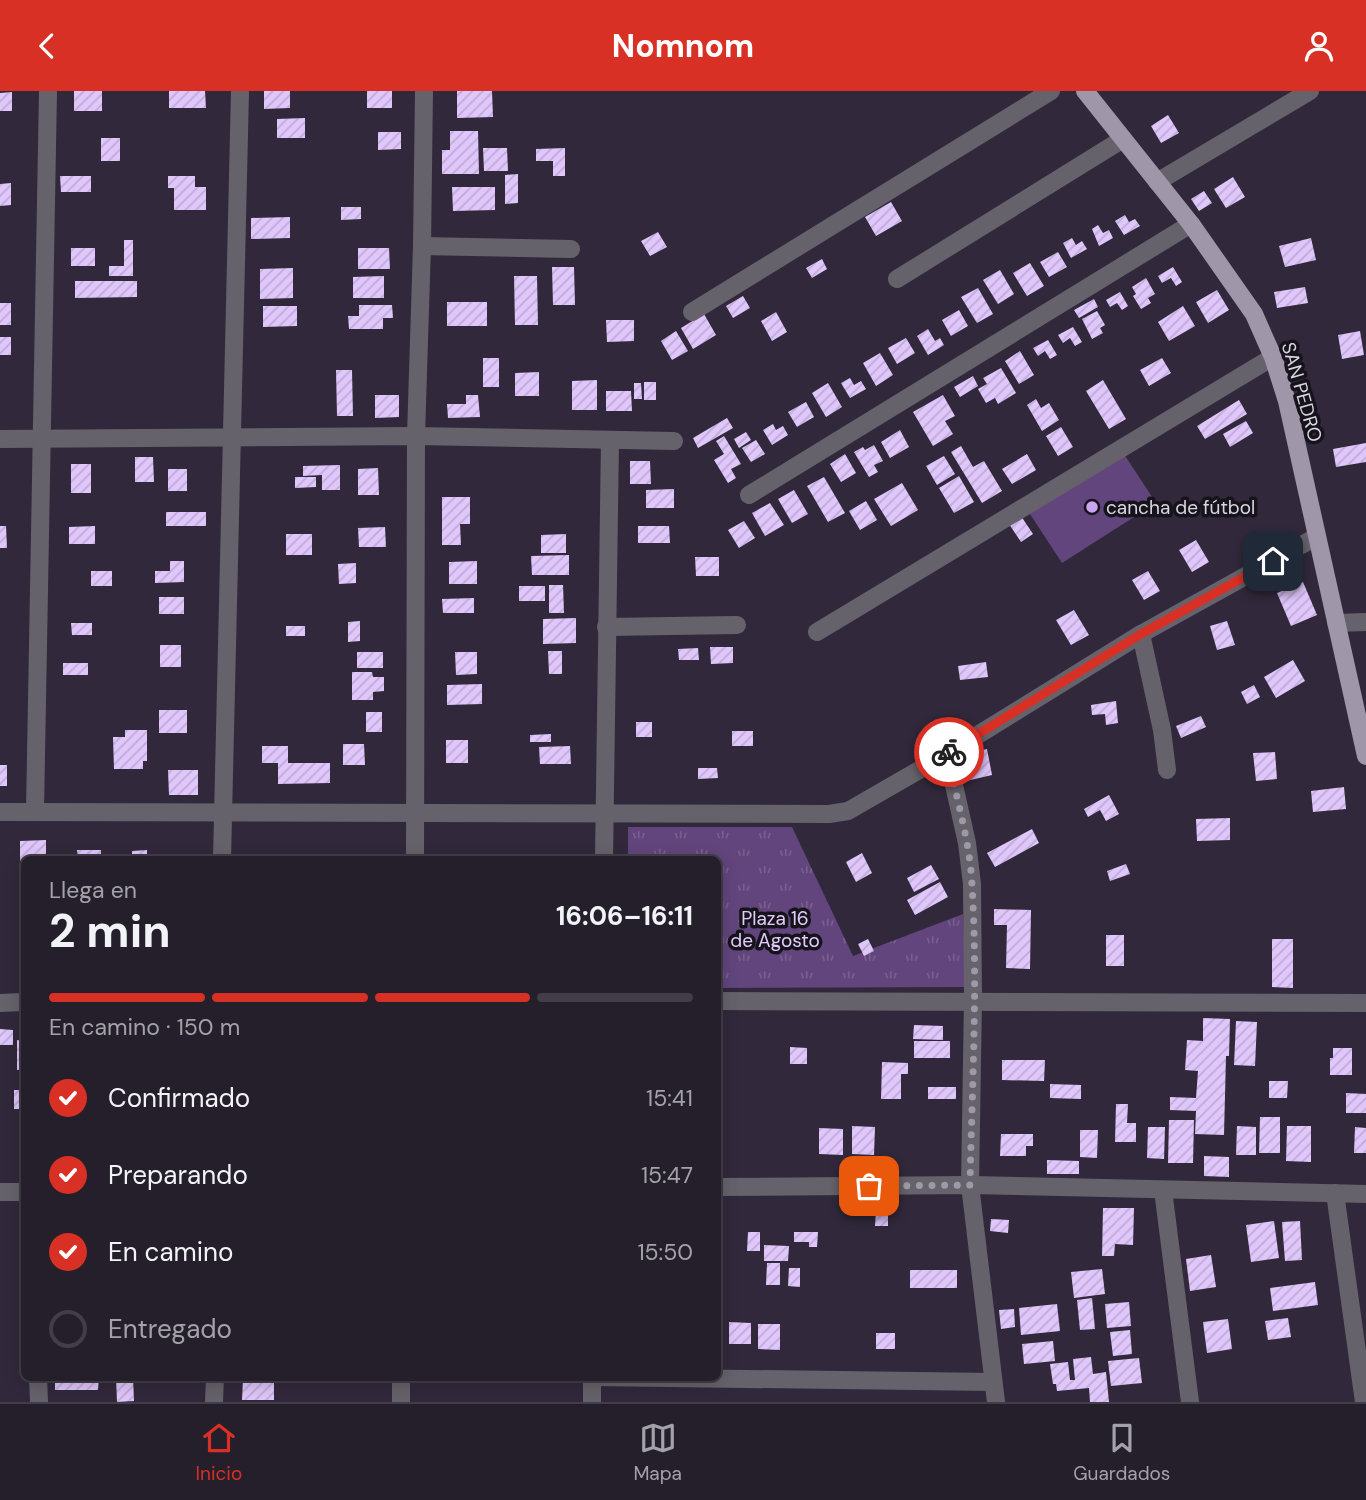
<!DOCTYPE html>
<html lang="es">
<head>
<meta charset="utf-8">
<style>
  body { margin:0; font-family:"DM Sans",sans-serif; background:#2d2734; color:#f1f3f6; height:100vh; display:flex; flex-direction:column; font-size:26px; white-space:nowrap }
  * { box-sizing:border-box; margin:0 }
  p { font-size:23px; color:#a3a2a9 }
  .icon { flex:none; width:38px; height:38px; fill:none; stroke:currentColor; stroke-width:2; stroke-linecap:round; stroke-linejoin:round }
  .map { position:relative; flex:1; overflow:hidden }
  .details { position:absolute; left:21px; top:765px; width:700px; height:525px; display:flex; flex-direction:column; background:#251f2c; border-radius:10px; box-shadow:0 4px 18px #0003,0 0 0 2px #423d48 }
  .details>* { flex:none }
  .pin { position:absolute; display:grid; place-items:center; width:60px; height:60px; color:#fff; margin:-30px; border-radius:14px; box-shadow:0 4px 10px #0006 }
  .courier { position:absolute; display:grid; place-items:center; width:70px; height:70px; margin:-35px; border:5px solid #d93025; border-radius:50%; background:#fff; color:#222; box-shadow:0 2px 9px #0007 }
  .headline em { font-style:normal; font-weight:700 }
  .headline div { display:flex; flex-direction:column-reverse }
  .headline { display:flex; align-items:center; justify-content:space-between; height:119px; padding:0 28px }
  h1 { font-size:46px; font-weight:700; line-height:52px }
  .bar { display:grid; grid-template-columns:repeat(4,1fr); gap:10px 7px; align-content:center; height:84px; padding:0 28px }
  .bar i { height:9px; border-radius:5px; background:#423d48 }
  .bar .on { background:#d93025 }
  .bar p { grid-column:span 4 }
  ol { padding:0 28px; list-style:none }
  li { display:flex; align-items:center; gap:21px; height:77px }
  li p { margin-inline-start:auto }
  li .icon { padding:7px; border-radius:50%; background:#d93025; color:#fff; stroke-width:4 }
  li:last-child { color:#a3a2a9 }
  li i { width:38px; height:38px; border:4px solid #423d48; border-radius:50% }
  header { display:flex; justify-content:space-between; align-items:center; height:91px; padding:0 28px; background:#d93025; color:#fff; font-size:32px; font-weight:700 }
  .dock { display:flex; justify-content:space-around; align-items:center; height:98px; border-top:2px solid #423d48; background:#251f2c; font-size:19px; color:#a3a2a9 }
  .dock a { display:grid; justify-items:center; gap:4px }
  .dock .on { color:#d93025 }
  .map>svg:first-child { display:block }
  .grass { fill:url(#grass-tufts) }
  .pitch { fill:#61457c }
  .building { fill:url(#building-hatch) }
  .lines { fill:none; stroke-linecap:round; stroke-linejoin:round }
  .minor { stroke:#66626b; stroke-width:18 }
  .major { stroke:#9f96a9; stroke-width:18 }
  .done { stroke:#9f99a7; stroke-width:7; stroke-dasharray:0 12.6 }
  .route { stroke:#d93025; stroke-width:9 }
  .poi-dot { fill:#c8a5ee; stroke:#17131c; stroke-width:2.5 }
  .labels { text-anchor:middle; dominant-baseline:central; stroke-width:7; stroke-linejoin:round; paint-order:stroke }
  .street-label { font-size:19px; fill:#dad5e1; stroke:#17131c }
  .poi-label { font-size:19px; fill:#dad5e1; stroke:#17131c; text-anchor:start }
  .park-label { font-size:19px; fill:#e1cdf9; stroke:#17131c }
</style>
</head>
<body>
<header><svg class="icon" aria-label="back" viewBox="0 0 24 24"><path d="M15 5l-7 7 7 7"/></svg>Nomnom<svg class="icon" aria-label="person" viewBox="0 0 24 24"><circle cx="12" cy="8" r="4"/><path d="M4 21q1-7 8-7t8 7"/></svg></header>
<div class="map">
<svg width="1366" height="1311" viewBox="0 0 1366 1311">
  <defs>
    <pattern id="grass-tufts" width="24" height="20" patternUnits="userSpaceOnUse" patternTransform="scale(1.75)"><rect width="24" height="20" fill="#61457c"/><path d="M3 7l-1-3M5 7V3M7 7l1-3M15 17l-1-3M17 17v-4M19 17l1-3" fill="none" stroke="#775f8e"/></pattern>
    <pattern id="building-hatch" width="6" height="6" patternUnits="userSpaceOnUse" patternTransform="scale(1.75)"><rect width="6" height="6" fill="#dfc6fb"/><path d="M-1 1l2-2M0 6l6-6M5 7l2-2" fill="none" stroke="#bfabd6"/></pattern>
  </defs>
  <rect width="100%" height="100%" fill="#31293b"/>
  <polygon class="grass" points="628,736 792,736 853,865 963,823 966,896 718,897 718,768 628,768"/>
  <polygon class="pitch" points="1122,360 1156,412 1062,472 1028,420"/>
  <g class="building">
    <rect x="74" y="0" width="28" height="20"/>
    <polygon points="169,0 205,0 206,17 169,17"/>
    <polygon points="264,0 290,0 290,17 264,18"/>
    <rect x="367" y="0" width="25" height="17"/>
    <polygon points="457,0 492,0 493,26 457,27"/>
    <polygon points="12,1 12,20 0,20 0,2"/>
    <polygon points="1168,24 1179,42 1161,52 1151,35"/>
    <polygon points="305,27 305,47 277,47 277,28"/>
    <polygon points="450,40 478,40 479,83 442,83 442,59 450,59"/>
    <polygon points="378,41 401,41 401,58 378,59"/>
    <rect x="101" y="47" width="19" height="23"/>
    <polygon points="483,57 507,57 508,80 484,80"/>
    <polygon points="565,57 565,85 553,85 553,70 536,70 536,58"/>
    <polygon points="518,83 518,112 505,113 505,84"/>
    <polygon points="60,85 91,85 91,101 61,101"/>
    <polygon points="168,85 195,85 195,96 206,96 206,119 174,119 174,97 168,97"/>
    <polygon points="1233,86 1245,106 1226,117 1214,98"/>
    <polygon points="11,92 11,114 0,115 0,93"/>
    <polygon points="452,96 495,96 495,119 453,120"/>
    <polygon points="1204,100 1212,112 1199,120 1191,108"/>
    <polygon points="891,111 902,130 876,145 865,126"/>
    <polygon points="341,116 361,116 361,128 341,129"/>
    <polygon points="1125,124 1129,131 1135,128 1140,135 1124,144 1115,130"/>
    <polygon points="290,126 290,147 251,148 251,127"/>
    <polygon points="1098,134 1103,142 1109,139 1113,147 1099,155 1092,138"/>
    <polygon points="658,141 667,156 650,165 641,150"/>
    <polygon points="1072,147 1076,154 1082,150 1087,158 1071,167 1063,152"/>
    <polygon points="1311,147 1316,169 1285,176 1279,155"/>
    <polygon points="124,149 133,149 133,185 109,185 109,175 124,175"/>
    <rect x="71" y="157" width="24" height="18"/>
    <polygon points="358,157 389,157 390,178 358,178"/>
    <polygon points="1058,161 1067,176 1049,186 1040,171"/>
    <polygon points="822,168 827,178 812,187 806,177"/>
    <polygon points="1030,172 1044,195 1027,205 1013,182"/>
    <polygon points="552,176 574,176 575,214 553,214"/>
    <polygon points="1173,176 1182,191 1176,195 1171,187 1162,192 1158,185"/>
    <polygon points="293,177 293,207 260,208 260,178"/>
    <polygon points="1000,179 1014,203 998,213 983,189"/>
    <polygon points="384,185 384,207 353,207 353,186"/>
    <polygon points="514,185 537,185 538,234 515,234"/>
    <polygon points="1146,187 1155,203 1148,207 1151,212 1141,218 1133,205 1136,203 1132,196"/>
    <polygon points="75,190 137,190 137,206 75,207"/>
    <polygon points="1305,196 1308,212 1277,217 1274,201"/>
    <polygon points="978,197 993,223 977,232 961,206"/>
    <polygon points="1217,199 1229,219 1208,232 1196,211"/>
    <polygon points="1120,201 1128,215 1122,219 1117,212 1110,216 1106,209"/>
    <polygon points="743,205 750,217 733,227 726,215"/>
    <polygon points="1094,208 1098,216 1079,227 1074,219"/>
    <rect x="447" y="211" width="40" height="24"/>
    <rect x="0" y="212" width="11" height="22"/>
    <polygon points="359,214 392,214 393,227 383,227 383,238 349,238 348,225 359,225"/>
    <polygon points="263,215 297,215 297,235 263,236"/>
    <polygon points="1183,215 1195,235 1169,250 1158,231"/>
    <polygon points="959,219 968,235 951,245 942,229"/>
    <polygon points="1097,220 1105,234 1100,237 1103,242 1092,248 1082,228"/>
    <polygon points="776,221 787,241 772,250 761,230"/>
    <polygon points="704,223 716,244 693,258 681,237"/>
    <polygon points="606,229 634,229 634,250 607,251"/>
    <polygon points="1073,236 1082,251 1075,255 1070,247 1063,252 1058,244"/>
    <polygon points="928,238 935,250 940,247 944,254 928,264 917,245"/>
    <polygon points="676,240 688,260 672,269 661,250"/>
    <polygon points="1360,240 1364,264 1342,268 1338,244"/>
    <rect x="0" y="246" width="11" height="18"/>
    <polygon points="906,247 915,262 897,273 888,257"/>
    <polygon points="1048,249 1057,264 1050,268 1045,260 1038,265 1033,257"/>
    <polygon points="1020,260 1034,284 1019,293 1005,270"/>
    <polygon points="880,262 893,284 876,295 863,272"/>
    <rect x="483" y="267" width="16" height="29"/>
    <polygon points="1162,267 1171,282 1149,295 1140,279"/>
    <polygon points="1001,277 1016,302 998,313 995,307 986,312 978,298 987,293 983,287"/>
    <polygon points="336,279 352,279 353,325 337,325"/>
    <polygon points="539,281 539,305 515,305 515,282"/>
    <polygon points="973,285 978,295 960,306 954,296"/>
    <polygon points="850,287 854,294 861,290 866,298 850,307 841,292"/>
    <polygon points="597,289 597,319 572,319 572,290"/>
    <polygon points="1103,289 1126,328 1109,338 1086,300"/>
    <rect x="644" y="291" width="12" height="18"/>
    <polygon points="634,292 641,292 642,308 634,308"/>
    <polygon points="828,292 842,316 826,326 812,302"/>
    <polygon points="606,300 631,300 632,320 606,320"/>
    <polygon points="375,304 399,304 399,326 375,327"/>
    <polygon points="466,304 478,304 480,326 448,327 447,313 466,313"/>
    <polygon points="943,304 955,325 945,330 953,343 933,355 913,321"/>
    <polygon points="1036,308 1041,317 1049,312 1059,329 1042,340 1027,314"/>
    <polygon points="1239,309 1247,323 1205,348 1197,335"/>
    <polygon points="806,311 814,326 797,336 788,321"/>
    <polygon points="727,327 733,337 698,357 693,347"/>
    <polygon points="1246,330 1253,342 1230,356 1223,343"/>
    <polygon points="773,333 776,339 783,335 788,344 772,354 763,339"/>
    <polygon points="1061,336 1073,356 1058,365 1046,345"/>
    <polygon points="900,339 909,356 890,367 881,351"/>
    <polygon points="746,341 751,349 739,357 734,348"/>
    <polygon points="724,345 741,373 731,378 736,387 728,392 714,369 724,363 716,350"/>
    <polygon points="756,349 765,363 751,371 742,357"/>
    <polygon points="1366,352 1366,371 1336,376 1333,358"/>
    <polygon points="874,354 883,370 874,374 878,381 869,386 854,361 863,356 865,359"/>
    <polygon points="961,355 973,376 984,370 1002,400 982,412 951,361"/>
    <polygon points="845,363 856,382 841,391 830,373"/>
    <polygon points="1027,363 1036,379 1012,393 1002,378"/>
    <polygon points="944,365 955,383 937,394 926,375"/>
    <polygon points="135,366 153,366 154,391 135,391"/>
    <polygon points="630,370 650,370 651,393 630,393"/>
    <rect x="71" y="373" width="20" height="29"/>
    <polygon points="340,374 340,399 322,399 322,384 303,385 303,375"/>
    <polygon points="378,377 379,404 358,404 358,378"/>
    <rect x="168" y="378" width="19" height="22"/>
    <polygon points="959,385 974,411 954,422 939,397"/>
    <polygon points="295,386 316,386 316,396 295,397"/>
    <polygon points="824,386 845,422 828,431 807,395"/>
    <polygon points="902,392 918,419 891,435 874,408"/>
    <polygon points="674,398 674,417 646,417 646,399"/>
    <polygon points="794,399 808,423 792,432 778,408"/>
    <polygon points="442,406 470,406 470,433 460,433 461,454 442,454"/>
    <polygon points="866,410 877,429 860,439 849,420"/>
    <polygon points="770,412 784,434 765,445 752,422"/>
    <rect x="166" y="421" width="40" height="14"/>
    <polygon points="1021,425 1033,443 1021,451 1009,433"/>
    <polygon points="744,430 755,447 739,457 728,439"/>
    <polygon points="0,435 6,435 7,457 0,457"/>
    <polygon points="95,435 95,453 69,453 69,436"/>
    <polygon points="638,435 669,435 670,452 638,452"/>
    <polygon points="385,436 386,456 359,456 358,437"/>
    <rect x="286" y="443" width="26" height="21"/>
    <polygon points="566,443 566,462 541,462 541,444"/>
    <polygon points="1196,449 1209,471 1192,481 1179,459"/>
    <polygon points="569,464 569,484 532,484 531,465"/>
    <polygon points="695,466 719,466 719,485 696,485"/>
    <polygon points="170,470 184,470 184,491 155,492 155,480 170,480"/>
    <polygon points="477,470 477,493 449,493 449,471"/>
    <polygon points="356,472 356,492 339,493 338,473"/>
    <rect x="91" y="480" width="21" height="15"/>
    <polygon points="1148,480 1160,500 1144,509 1132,489"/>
    <polygon points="1303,491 1317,524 1291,535 1277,502"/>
    <polygon points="549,494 563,494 564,522 549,522"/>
    <rect x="519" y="495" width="26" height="15"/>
    <rect x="159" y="506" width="25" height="17"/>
    <polygon points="474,507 474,522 443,522 442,508"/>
    <polygon points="1074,519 1089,544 1071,554 1056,529"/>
    <polygon points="576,527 576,552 543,553 543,528"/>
    <polygon points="360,530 360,550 348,551 348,531"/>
    <polygon points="1227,530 1235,554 1217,559 1210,535"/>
    <polygon points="71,532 92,532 92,544 72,544"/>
    <rect x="286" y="535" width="19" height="10"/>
    <rect x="160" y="554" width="21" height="22"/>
    <polygon points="710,556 733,556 733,572 711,573"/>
    <polygon points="698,557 699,569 679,569 678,558"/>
    <polygon points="548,560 562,560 562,583 549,583"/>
    <rect x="357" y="561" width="26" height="16"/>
    <polygon points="455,561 477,561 477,583 456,584"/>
    <polygon points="1293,569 1305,590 1276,607 1264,586"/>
    <polygon points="986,571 988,586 960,589 958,575"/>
    <rect x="63" y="572" width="25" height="12"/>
    <polygon points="352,581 372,581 373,586 384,586 384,600 373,601 373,609 352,609"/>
    <polygon points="482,593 482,613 447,614 447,594"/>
    <polygon points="1254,594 1260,606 1247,613 1241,601"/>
    <polygon points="1116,610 1118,632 1106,634 1105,623 1092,624 1091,614"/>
    <rect x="159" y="619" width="28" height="23"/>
    <rect x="366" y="621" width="16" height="20"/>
    <polygon points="1201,625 1206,636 1181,647 1176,635"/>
    <rect x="636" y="631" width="16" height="15"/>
    <polygon points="125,639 147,639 147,670 143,670 143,678 114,678 113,646 125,646"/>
    <rect x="732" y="640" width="21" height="15"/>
    <polygon points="551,643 551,651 530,651 530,644"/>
    <rect x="446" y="649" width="22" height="23"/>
    <polygon points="343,653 364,653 365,674 343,674"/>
    <polygon points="262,655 288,655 288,672 330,672 330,692 278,693 278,672 262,672"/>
    <polygon points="570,655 571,673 540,673 539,656"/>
    <polygon points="987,658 992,684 962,691 956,665"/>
    <polygon points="1275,661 1277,688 1256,690 1253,662"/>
    <rect x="0" y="674" width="7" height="21"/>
    <polygon points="698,677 717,677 718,687 698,688"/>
    <polygon points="168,679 198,679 198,704 169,704"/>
    <polygon points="1344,696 1346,718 1313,721 1311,700"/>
    <polygon points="1109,704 1119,723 1106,730 1100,719 1088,726 1084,718"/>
    <polygon points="1230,727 1230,749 1197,750 1196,728"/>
    <polygon points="1032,738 1039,752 995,776 987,762"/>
    <polygon points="46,749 46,768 24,768 24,785 20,785 20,750"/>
    <polygon points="77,759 101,759 101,768 78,768"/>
    <polygon points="147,759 147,768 132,768 132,760"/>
    <polygon points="862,762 872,782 856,791 846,771"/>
    <polygon points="1126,773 1130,783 1110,790 1107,780"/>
    <polygon points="931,774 939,788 914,801 907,787"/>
    <polygon points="940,791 948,806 915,824 907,809"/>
    <polygon points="994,818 1031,819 1030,878 1006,877 1007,834 994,834"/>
    <rect x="1106" y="844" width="18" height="31"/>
    <polygon points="868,848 874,860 864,865 858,853"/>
    <polygon points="1272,848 1293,848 1293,897 1272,896"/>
    <polygon points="1203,927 1230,928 1229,965 1226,965 1224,1044 1195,1043 1196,1020 1170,1019 1170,1006 1196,1007 1198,980 1185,979 1187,949 1203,950"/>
    <polygon points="1236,930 1257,931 1255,975 1234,974"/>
    <polygon points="914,934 943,935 943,949 913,948"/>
    <polygon points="0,938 13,939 13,954 0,954"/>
    <polygon points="17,949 24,950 24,979 17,979"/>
    <rect x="914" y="950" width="36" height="17"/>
    <polygon points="790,956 807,957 807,973 790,973"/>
    <polygon points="1333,957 1352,957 1352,984 1330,984 1330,967 1333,967"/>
    <polygon points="1002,969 1045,969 1044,990 1002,989"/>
    <polygon points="882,971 908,972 908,983 901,983 901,1008 881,1008"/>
    <polygon points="1269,990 1288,990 1287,1007 1269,1007"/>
    <polygon points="1050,993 1081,994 1081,1008 1050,1007"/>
    <rect x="928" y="996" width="28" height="12"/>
    <rect x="14" y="999" width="10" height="19"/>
    <polygon points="1346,1002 1366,1003 1366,1022 1346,1022"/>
    <polygon points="1116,1013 1128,1013 1127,1032 1136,1032 1136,1051 1115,1051"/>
    <polygon points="1260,1026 1280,1026 1280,1062 1259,1062"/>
    <polygon points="1169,1029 1194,1029 1193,1072 1168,1072"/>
    <polygon points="852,1035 875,1036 874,1064 852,1063"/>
    <polygon points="1237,1035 1256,1036 1256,1064 1236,1064"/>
    <polygon points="1287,1035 1311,1035 1311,1071 1286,1070"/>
    <polygon points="1148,1036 1165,1036 1164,1068 1147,1067"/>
    <polygon points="1355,1036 1366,1037 1366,1062 1354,1062"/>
    <polygon points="819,1037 843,1038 843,1064 819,1063"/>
    <polygon points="1080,1039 1098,1039 1097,1067 1080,1066"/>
    <polygon points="1001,1043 1033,1043 1033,1055 1026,1055 1026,1065 1000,1065"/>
    <polygon points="1204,1065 1229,1066 1229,1086 1204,1085"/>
    <polygon points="1047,1069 1079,1070 1079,1083 1047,1083"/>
    <polygon points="1103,1117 1134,1117 1133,1154 1115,1153 1114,1165 1102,1165"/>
    <polygon points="876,1120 888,1120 888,1135 875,1135"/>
    <polygon points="991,1128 1009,1129 1008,1142 990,1140"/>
    <polygon points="1274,1130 1279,1167 1251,1171 1246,1134"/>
    <polygon points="1300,1130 1302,1169 1285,1170 1282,1131"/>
    <polygon points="748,1141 760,1141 760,1160 747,1160"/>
    <polygon points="794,1141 818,1141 817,1156 809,1156 809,1151 794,1151"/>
    <polygon points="764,1154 789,1155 788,1170 764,1170"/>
    <polygon points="1211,1164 1216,1196 1190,1200 1186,1168"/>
    <polygon points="767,1172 780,1172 780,1194 766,1194"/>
    <polygon points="789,1177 800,1177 800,1196 788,1195"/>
    <polygon points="1102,1178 1105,1203 1074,1207 1071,1181"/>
    <rect x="910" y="1179" width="47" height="18"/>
    <polygon points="1315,1191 1318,1214 1273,1220 1270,1197"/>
    <polygon points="1092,1207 1095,1238 1080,1239 1077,1209"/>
    <polygon points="1129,1211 1131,1235 1107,1237 1105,1213"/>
    <polygon points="1057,1213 1060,1240 1021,1244 1019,1217"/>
    <polygon points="1014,1218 1015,1236 1001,1238 999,1219"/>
    <polygon points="1288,1227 1291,1246 1268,1249 1265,1230"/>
    <polygon points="1228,1228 1232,1258 1207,1262 1203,1231"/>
    <polygon points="729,1231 751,1232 751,1253 729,1253"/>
    <polygon points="758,1233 780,1233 780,1259 758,1258"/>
    <polygon points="1130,1239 1132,1263 1113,1265 1110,1241"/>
    <rect x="876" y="1242" width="19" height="16"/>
    <polygon points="1053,1250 1055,1270 1024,1273 1022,1253"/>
    <polygon points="1091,1266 1093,1283 1106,1281 1109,1311 1090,1311 1089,1297 1057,1300 1056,1293 1053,1293 1050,1273 1068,1271 1070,1289 1075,1289 1073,1268"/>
    <polygon points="1139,1267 1142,1292 1111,1295 1108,1270"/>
    <polygon points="55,1286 99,1286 98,1299 55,1299"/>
    <polygon points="116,1286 133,1286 134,1310 117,1311"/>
    <polygon points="243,1288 274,1288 274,1309 242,1309"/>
  </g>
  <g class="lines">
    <g class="minor">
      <polyline points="1157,91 1310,0"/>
      <polyline points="422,155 571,158"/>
      <polyline points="897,188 1123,48"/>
      <polyline points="692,221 1051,0"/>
      <polyline points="0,348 416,345 674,350"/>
      <polyline points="749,404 1191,133"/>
      <polyline points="1336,532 1366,531"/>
      <polyline points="606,536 737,534"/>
      <polyline points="817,541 1273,266"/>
      <polyline points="1141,543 1162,639 1167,679"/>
      <polyline points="947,663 967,752 972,793 973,909 970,1094 996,1311"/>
      <polyline points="35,720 48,0"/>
      <polyline points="0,721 829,723 848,720 947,663 1141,543 1316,446"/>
      <polyline points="222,768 240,0"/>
      <polyline points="415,768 416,345 422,155 424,0"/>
      <polyline points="604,768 610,349"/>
      <polyline points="718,910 1366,912"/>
      <polyline points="0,912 24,911"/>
      <polyline points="718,1096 970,1094 1366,1103"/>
      <polyline points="1163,1099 1190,1311"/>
      <polyline points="0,1101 24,1101"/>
      <polyline points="1335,1102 1364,1311"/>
      <polyline points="38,1286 39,1311"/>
      <polyline points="592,1286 993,1291"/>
      <polyline points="592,1286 592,1311"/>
      <polyline points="214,1311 215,1286"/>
      <polyline points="401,1311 401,1286"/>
    </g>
    <polyline class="major" points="1085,0 1191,133 1254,223 1273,266 1287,310 1366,665"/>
  </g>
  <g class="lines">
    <path class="done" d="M869 1095 970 1094C972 994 978 894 972 794 970 750 956 706 947 663L949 661"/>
    <polyline class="route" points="949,661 1141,543 1273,470"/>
  </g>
  <circle class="poi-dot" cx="1092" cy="416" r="7"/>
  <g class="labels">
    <g class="street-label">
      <text transform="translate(1302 301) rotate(74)">SAN PEDRO</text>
    </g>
    <g class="poi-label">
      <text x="1106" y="416">cancha de fútbol</text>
    </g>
    <g class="park-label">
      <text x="775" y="827">Plaza 16<tspan x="775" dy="22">de Agosto</tspan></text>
    </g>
  </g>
</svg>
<div class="pin" style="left:869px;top:1095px;background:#ea580c"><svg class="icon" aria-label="bag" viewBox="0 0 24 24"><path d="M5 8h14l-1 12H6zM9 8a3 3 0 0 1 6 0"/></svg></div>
<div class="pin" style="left:1273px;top:470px;background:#1f2937"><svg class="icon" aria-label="home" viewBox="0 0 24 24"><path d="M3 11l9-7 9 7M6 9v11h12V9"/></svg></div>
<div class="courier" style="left:949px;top:661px"><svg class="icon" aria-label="bike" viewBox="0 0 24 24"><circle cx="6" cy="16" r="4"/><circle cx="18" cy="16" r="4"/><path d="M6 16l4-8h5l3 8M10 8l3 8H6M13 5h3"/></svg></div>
<section class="details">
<div class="headline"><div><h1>2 min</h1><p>Llega en</p></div><em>16:06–16:11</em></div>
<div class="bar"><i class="on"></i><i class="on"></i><i class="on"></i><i></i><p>En camino · 150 m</p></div>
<ol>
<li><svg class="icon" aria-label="check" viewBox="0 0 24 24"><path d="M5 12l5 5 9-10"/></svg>Confirmado<p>15:41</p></li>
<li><svg class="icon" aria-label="check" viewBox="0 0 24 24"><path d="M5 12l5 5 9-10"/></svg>Preparando<p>15:47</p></li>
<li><svg class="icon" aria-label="check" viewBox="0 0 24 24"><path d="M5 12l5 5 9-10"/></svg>En camino<p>15:50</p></li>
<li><i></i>Entregado</li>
</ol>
</section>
</div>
<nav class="dock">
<a class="on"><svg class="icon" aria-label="home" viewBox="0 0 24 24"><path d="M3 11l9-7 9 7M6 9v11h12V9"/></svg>Inicio</a>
<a><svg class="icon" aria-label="map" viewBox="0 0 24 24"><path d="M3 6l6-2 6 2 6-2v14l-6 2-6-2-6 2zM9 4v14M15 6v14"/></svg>Mapa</a>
<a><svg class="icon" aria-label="saved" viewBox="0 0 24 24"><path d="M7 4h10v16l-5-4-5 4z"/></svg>Guardados</a>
</nav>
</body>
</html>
